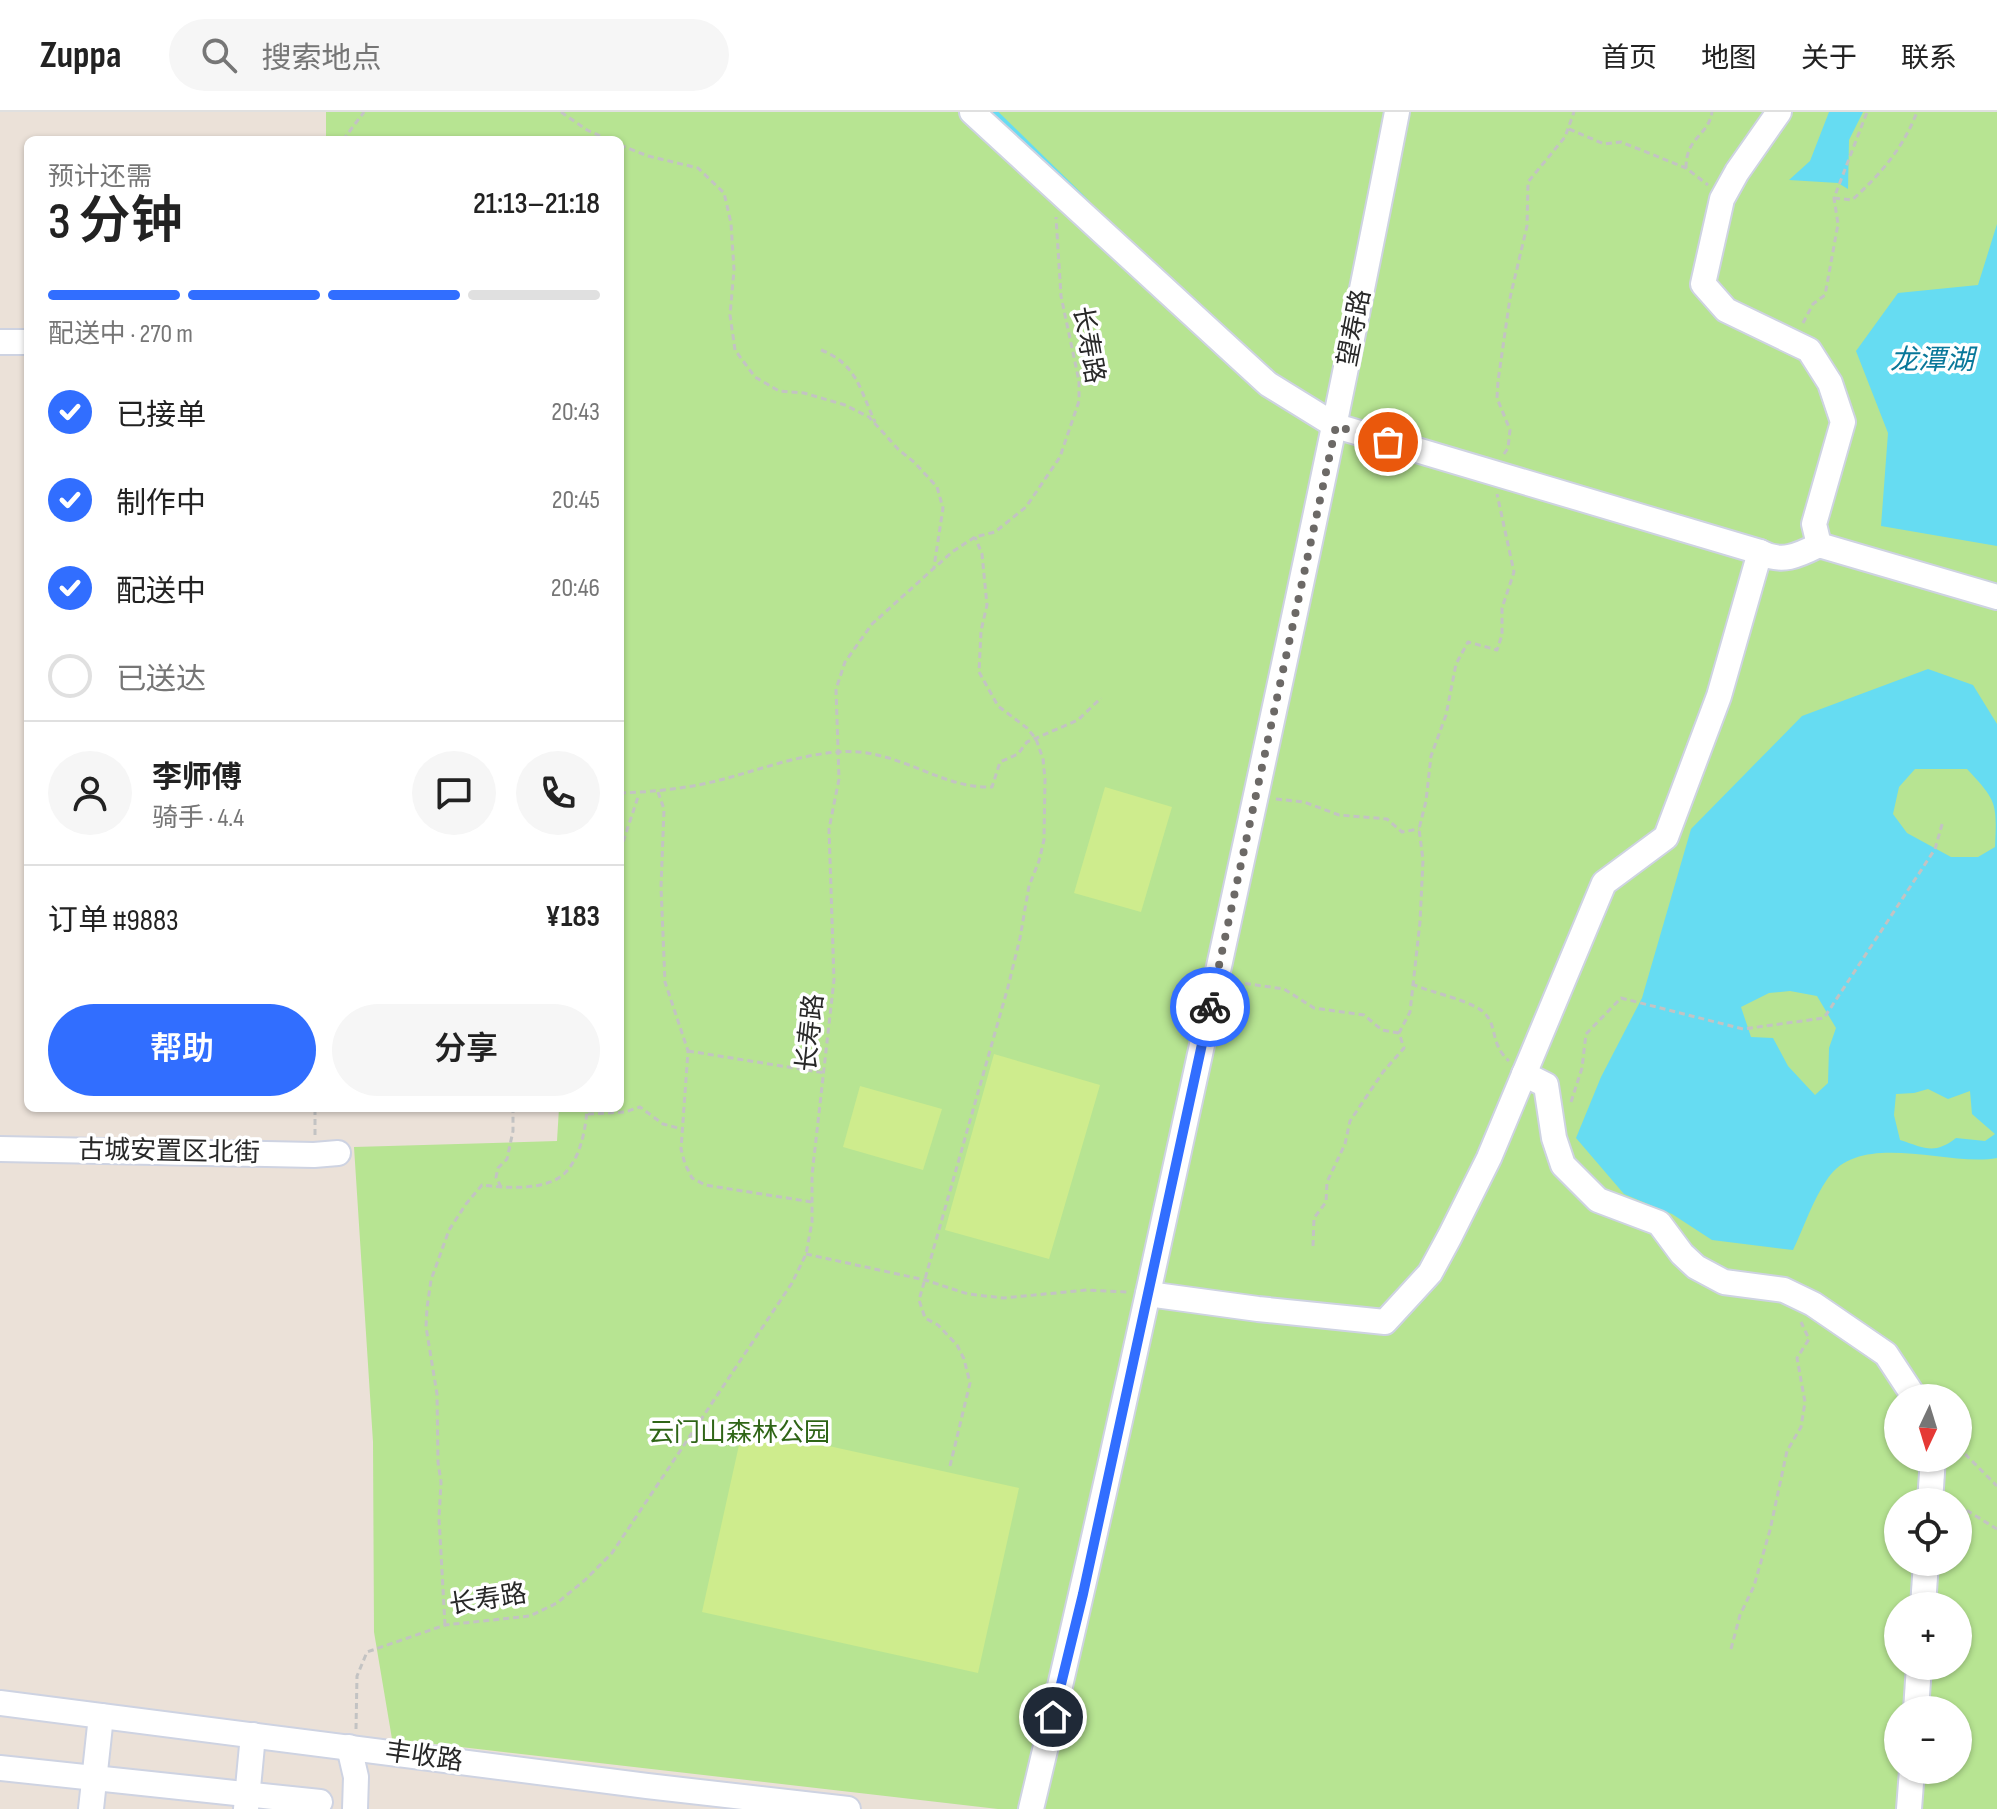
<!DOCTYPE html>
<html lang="zh">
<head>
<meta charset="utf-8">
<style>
  body { margin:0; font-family:"Sofia Sans Condensed","Noto Sans SC",sans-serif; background:#f6f6f6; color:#222; height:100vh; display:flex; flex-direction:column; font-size:30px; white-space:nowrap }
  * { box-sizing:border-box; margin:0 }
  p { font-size:26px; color:#767676 }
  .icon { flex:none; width:44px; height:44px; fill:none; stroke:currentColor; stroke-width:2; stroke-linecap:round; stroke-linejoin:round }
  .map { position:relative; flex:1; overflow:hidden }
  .side { position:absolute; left:24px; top:24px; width:600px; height:976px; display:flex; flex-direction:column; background:#fff; border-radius:12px; box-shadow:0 2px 6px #0004 }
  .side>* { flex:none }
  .needle { width:52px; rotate:184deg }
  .controls { position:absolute; left:1884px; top:1272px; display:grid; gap:16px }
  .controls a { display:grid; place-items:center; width:88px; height:88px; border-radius:50%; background:#fff; box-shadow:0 2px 6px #0004; font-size:40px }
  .pin { position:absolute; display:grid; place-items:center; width:68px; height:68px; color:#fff; margin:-34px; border:4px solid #fff; border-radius:50%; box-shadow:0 2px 8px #0007 }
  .courier { position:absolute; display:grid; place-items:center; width:80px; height:80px; margin:-40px; border:6px solid #316eff; border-radius:50%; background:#fff; color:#222; box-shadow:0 2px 10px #0007 }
  .summary em { font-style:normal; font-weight:600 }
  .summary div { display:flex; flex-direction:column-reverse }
  .summary { display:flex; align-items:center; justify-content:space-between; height:136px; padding:0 24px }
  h1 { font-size:52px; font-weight:600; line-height:60px }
  .bar { display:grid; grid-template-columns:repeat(4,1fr); gap:12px 8px; align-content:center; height:96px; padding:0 24px }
  .bar i { height:10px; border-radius:6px; background:#e0e0e0 }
  .bar .current { background:#316eff }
  .bar p { grid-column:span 4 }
  .line { display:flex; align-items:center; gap:20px; padding:0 24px; border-top:2px solid #e0e0e0 }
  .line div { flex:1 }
  .round { display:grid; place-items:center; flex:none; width:84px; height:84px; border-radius:42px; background:#f6f6f6 }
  ol { padding:0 24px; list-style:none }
  li { display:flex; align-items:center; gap:24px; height:88px }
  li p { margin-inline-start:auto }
  li .icon { padding:8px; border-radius:50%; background:#316eff; color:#fff; stroke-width:4 }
  li:last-child { color:#767676 }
  li i { width:44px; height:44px; border:4px solid #e0e0e0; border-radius:50% }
  .primary-button { display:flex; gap:16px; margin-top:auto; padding:16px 24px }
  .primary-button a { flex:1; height:92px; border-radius:48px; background:#316eff; color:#fff; font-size:32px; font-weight:600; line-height:92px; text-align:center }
  .primary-button a+a { background:#f6f6f6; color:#222 }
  header { display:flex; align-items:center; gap:48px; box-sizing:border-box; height:112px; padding:0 40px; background:#fff; border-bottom:2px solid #e0e0e0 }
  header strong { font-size:38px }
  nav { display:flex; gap:44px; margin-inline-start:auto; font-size:28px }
  .search { width:560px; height:72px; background:#f6f6f6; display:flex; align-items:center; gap:20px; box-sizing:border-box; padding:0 28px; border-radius:44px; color:#767676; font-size:30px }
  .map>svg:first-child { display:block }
  .green { fill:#b7e492; fill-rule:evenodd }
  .pitch { fill:#ceec8d }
  .water { fill:#66dcf2; fill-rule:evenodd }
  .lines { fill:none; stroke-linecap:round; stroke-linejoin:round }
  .stream { stroke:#66dcf2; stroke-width:5 }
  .minor-casing { stroke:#ced3e2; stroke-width:28 }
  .path { stroke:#c3c3c3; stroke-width:3; stroke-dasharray:6 4; stroke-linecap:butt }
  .minor { stroke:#fff; stroke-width:24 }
  .done { stroke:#6c6966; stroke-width:8; stroke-dasharray:0 14.4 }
  .route { stroke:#316eff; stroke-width:10 }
  .labels { text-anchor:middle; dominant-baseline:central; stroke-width:7; stroke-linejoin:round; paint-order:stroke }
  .street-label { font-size:26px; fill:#282828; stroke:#fff }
  .park-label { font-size:26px; fill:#2f6517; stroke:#fff }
  .water-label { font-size:28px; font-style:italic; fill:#09789a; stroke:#fff }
</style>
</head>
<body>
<header>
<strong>Zuppa</strong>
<div class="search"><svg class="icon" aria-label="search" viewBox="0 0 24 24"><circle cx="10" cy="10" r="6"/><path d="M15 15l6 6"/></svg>搜索地点</div>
<nav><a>首页</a><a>地图</a><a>关于</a><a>联系</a></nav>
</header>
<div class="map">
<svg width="1997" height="1697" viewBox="0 0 1997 1697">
  <rect width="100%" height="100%" fill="#ebe1d8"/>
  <path class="green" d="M326 0H1997V1697H998L392 1627 374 1520 373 1330 354 1035 557 1029 559 996H620V28H326ZM1898 1286H1958V1346H1898ZM1898 1390H1958V1450H1898ZM1898 1494H1958V1554H1898ZM1898 1598H1958V1658H1898Z"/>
  <g class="pitch">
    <polygon points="1105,675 1172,695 1141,800 1074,781"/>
    <polygon points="994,942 1100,973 1049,1147 945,1118"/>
    <polygon points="860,974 942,997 923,1058 843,1035"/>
    <polygon points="743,1315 1019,1376 978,1561 702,1500"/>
  </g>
  <g class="water">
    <polygon points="1829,0 1863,0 1849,28 1848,77 1838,71 1789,68 1810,49"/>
    <polygon points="1997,112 1997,434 1881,414 1888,321 1856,239 1898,181 1978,173"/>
    <path d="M1928 557 1973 573 1997 612V1046C1947 1055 1862 1018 1828 1066 1813 1087 1804 1115 1793 1138L1712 1128 1672 1102 1624 1082 1576 1026 1601 965 1642 886 1691 717 1802 604ZM1915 657H1967C1997 689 1997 691 1995 735L1978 745H1951L1907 721 1893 702 1899 675ZM1790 879 1817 884 1836 916 1829 936 1828 971 1815 983 1788 954 1773 926 1751 925 1741 895 1769 881ZM1928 977 1948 987 1970 979 1972 1002 1995 1022 1985 1029 1956 1026C1934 1043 1925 1036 1900 1028L1894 1003 1896 982 1914 981Z"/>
  </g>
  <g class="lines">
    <polyline class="stream" points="995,0 1087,90"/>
    <g class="minor-casing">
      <g id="minor">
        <path d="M972 0 1268 272 1336 314 1760 440C1782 452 1799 443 1819 433L1997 485"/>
        <polyline points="1779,0 1737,60 1722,87 1703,172 1726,198 1809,238 1830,271 1843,310 1814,412 1819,433"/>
        <polyline points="0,230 28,230"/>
        <polyline points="1524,962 1546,973 1554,1026 1563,1053 1598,1088 1659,1111 1682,1142 1696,1155 1724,1170 1784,1178 1813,1192 1886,1242 1915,1286"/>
        <polyline points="0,1037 314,1043 338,1041"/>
        <polyline points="1148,1182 1258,1197 1385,1210 1430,1161 1450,1124 1489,1046 1604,771 1666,725 1719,584 1760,440"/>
        <polyline points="1930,1390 1933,1346"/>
        <polyline points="1923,1494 1926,1450"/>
        <polyline points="0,1591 647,1674 848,1697"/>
        <polyline points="1916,1598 1919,1554"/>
        <polyline points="349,1635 356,1665 355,1697"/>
        <polyline points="0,1656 320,1690"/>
        <polyline points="91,1697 101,1604"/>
        <polyline points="246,1697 253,1623"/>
        <path d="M1031 1697C1090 1451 1143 1204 1197 956 1266 638 1335 320 1397 0"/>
        <polyline points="1909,1697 1912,1658"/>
      </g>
    </g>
    <g class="path">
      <polyline points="561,0 587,18 609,28"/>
      <polyline points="1569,17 1604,32 1621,30 1686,56 1708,73"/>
      <polyline points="343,28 364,0"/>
      <polyline points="620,33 648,44 698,56 724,81 731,111 734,158 730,203 735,238 755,265 779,279 804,281 845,293 869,305 898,337 915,351 937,375 943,396 934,455"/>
      <path d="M1686 56C1686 24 1708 25 1712 0"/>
      <path d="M1834 86 1852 88C1881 62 1903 36 1917 0"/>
      <polyline points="1803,211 1813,192 1825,183 1838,112 1834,86 1867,0"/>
      <path d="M821 238C857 252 860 278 875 310"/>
      <polyline points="1504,342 1508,336 1510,318 1497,286 1498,269 1510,186 1527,114 1528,70 1565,25 1574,0"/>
      <polyline points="658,680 664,697 661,775 665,870 688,939 681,1037 685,1052 692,1066 705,1073 812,1090"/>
      <path d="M620 681C654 680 691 676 724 667 761 657 799 643 838 640 898 635 939 677 992 675L1000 650 1018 642 1027 630 1078 608 1101 586"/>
      <polyline points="1276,687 1304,690 1339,703 1387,707 1402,720 1419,717"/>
      <polyline points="620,739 639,682"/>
      <polyline points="1235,870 1284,877 1314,896 1364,903 1382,918 1399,921"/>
      <path d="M1412 872C1431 881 1477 889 1487 904 1497 917 1491 933 1509 949"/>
      <polyline points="688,939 825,961"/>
      <polyline points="1571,990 1582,956 1586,922 1621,886 1743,917 1824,906 1935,737 1943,709"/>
      <polyline points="588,1002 625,1000 640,995 663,1012 682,1017"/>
      <polyline points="315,1023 315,996"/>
      <polyline points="501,1075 496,1065 498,1056 507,1047 513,1019 513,996"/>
      <polyline points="1313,1134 1314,1106 1326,1090 1327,1070 1345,1032 1350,1009 1383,960 1404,936 1399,921 1410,900 1420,810 1423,748 1419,717 1426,689 1431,644 1446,603 1456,552 1468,530 1497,538 1502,523 1502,496 1514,460 1497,382"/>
      <polyline points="806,1142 925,1168 968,1182 1003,1186 1087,1178 1128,1180"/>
      <polyline points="1958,1335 1997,1374"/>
      <polyline points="950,1354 970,1271 964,1247 957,1233 938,1213 925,1206 919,1188 1008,875 1020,826 1029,774 1039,749 1044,728 1045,667 1043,647 1036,627 1027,616 998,594 979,560 981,519 987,493 982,442 975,425"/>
      <polyline points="1958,1393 1997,1417"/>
      <path d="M445 1513 439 1406 441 1370 438 1350 437 1282 426 1215 427 1196 431 1168 449 1118 466 1092 482 1073C505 1076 545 1079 564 1062 580 1047 586 1017 587 996"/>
      <polyline points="1731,1537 1740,1503 1754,1474 1770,1418 1787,1339 1801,1315 1805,1290 1797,1246 1809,1227 1801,1210"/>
      <polyline points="356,1617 357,1564 367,1540 445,1513 530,1504 557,1491 585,1468 612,1441 792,1171 806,1142 812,1110 812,1063 834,868 829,717 839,667 836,577 845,550 872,512 952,440 975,425 995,420 1026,395 1060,345 1079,289 1079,269 1061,184 1056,105"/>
    </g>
    <use href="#minor" class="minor"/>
  </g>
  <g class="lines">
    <polyline class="done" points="1210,895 1336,314 1388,330"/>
    <polyline class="route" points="1053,1605 1083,1482 1210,895"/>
  </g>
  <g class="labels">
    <g class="street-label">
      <text transform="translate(1355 216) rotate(-79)">望寿路</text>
      <text transform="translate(1088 233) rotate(80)">长寿路</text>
      <text transform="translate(811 921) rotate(-84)">长寿路</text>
      <text transform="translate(169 1040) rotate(1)">古城安置区北街</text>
      <text transform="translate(488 1488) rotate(-9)">长寿路</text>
      <text transform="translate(424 1645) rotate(8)">丰收路</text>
    </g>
    <g class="park-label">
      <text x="739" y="1321">云门山森林公园</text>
    </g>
    <g class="water-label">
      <text x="1932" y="248">龙潭湖</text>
    </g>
  </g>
</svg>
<div class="controls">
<a><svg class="needle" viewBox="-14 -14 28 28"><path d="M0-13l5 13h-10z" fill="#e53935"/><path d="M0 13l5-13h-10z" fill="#767676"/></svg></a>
<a><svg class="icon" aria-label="locate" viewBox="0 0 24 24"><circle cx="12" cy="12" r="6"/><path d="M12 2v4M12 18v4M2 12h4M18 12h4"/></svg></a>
<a>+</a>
<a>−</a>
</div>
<div class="pin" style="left:1388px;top:330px;background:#ea580c"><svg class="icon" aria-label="bag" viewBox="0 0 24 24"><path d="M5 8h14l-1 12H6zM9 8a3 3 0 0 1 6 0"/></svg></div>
<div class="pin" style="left:1053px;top:1605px;background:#1f2937"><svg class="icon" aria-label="home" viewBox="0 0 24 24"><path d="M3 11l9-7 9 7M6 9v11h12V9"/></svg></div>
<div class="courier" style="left:1210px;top:895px"><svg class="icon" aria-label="bike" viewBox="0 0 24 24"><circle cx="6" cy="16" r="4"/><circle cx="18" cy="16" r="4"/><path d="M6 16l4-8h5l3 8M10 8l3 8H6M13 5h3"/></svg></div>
<section class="side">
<div class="summary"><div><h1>3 分钟</h1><p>预计还需</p></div><em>21:13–21:18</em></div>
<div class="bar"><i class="current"></i><i class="current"></i><i class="current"></i><i></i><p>配送中 · 270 m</p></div>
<ol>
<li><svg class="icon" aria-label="check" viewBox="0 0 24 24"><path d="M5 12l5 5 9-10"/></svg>已接单<p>20:43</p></li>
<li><svg class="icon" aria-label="check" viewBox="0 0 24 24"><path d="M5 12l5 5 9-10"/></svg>制作中<p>20:45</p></li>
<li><svg class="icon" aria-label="check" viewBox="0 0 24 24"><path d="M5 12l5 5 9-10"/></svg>配送中<p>20:46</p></li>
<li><i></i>已送达</li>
</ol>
<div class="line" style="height:144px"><a class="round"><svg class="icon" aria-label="person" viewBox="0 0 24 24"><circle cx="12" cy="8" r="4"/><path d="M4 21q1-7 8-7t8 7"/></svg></a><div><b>李师傅</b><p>骑手 · 4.4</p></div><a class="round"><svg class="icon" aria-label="chat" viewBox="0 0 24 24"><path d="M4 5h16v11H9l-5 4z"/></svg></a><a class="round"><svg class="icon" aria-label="phone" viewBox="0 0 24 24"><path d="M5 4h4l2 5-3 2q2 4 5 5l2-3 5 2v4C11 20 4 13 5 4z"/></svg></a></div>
<div class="line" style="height:104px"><div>订单 #9883</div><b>¥183</b></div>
<div class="primary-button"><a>帮助</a><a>分享</a></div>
</section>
</div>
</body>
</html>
